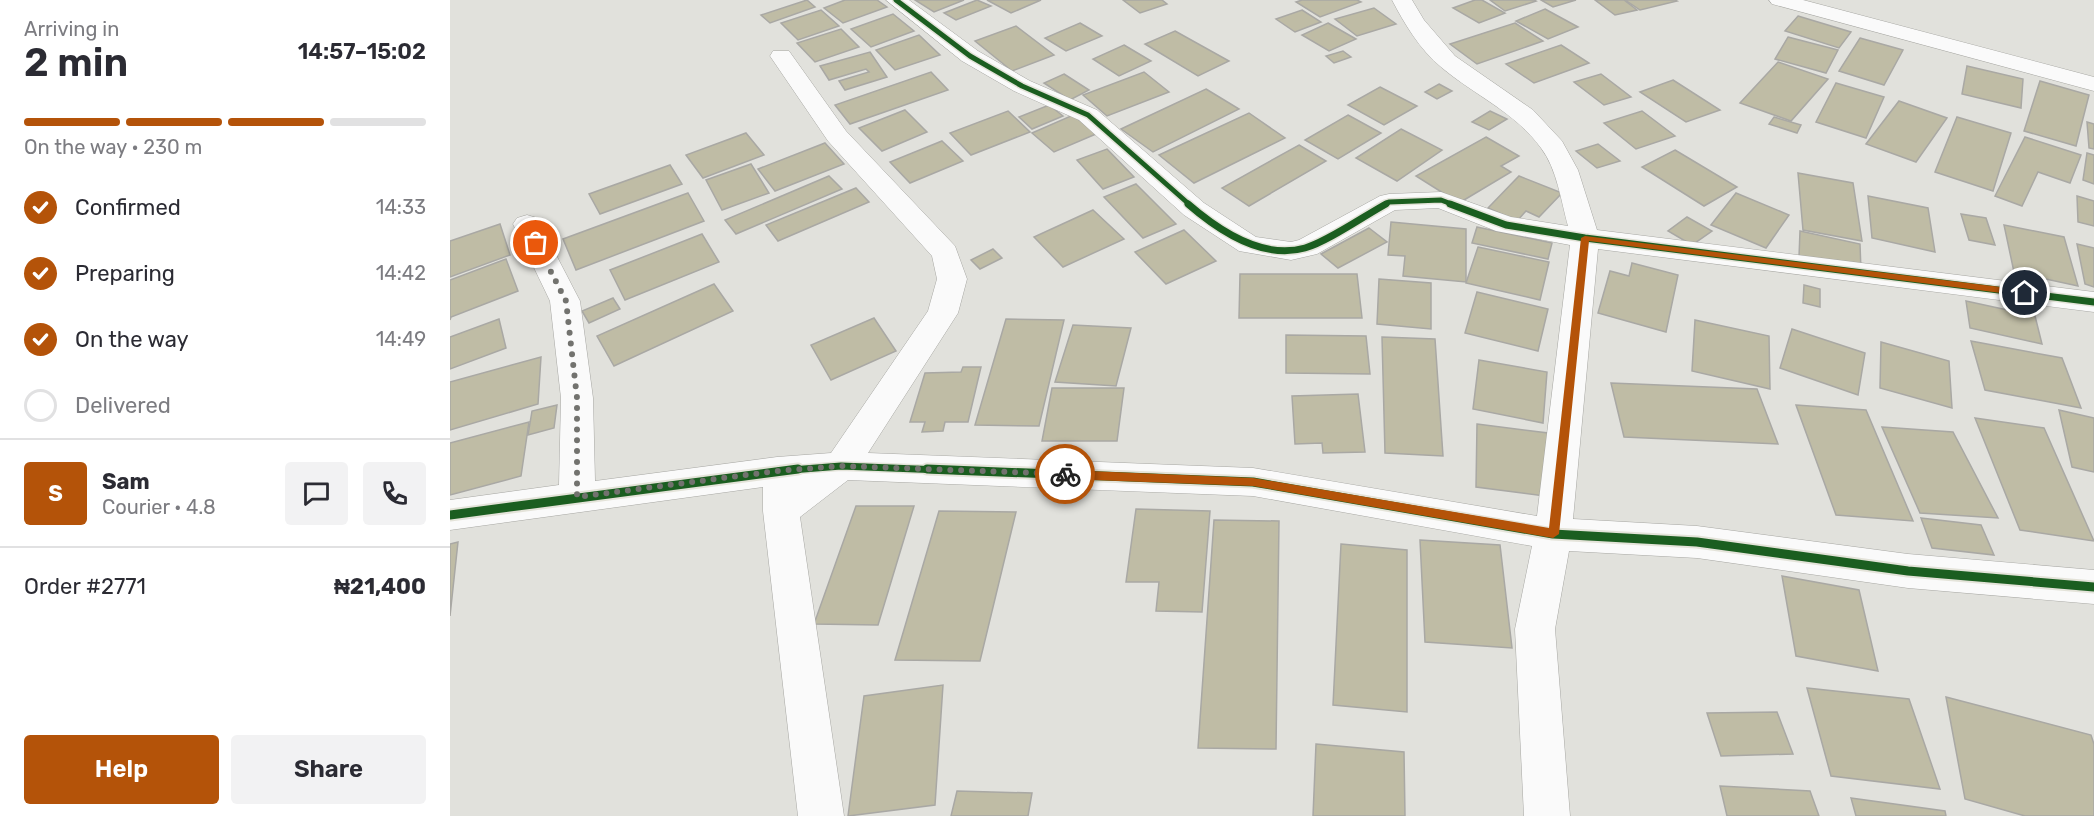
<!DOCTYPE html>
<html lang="en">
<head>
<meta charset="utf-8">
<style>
  body { margin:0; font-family:Rubik,sans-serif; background:#f2f2f3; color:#2b2b33; height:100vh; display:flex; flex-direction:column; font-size:22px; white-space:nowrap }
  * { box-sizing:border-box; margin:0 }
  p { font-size:20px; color:#7c7c81 }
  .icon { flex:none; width:33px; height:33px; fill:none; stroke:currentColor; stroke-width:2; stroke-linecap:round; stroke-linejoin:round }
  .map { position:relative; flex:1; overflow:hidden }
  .sheet { display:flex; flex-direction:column; background:#fff; width:450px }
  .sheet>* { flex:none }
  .pin { position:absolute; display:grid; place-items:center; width:51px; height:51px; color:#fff; margin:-26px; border:3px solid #fff; border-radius:50%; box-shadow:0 2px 6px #0007 }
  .courier { position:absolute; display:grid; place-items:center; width:60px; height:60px; margin:-30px; border:4px solid #b45309; border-radius:50%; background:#fff; color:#222; box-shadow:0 2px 8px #0007 }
  .overview em { font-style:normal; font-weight:600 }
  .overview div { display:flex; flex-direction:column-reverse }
  .overview { display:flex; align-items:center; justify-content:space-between; height:102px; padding:0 24px }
  h1 { font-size:39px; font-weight:600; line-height:45px }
  .bar { display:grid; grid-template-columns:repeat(4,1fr); gap:9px 6px; align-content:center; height:72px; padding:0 24px }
  .bar i { height:8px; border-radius:4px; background:#e1e1e2 }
  .bar .active { background:#b45309 }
  .bar p { grid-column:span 4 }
  .line { display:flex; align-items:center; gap:15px; padding:0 24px; border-top:2px solid #e1e1e2 }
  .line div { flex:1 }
  .round { display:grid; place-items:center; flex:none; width:63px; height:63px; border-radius:6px; background:#f2f2f3 }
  ol { padding:0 24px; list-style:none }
  li { display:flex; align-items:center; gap:18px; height:66px }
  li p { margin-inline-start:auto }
  li .icon { padding:6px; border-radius:50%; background:#b45309; color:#fff; stroke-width:4 }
  li:last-child { color:#7c7c81 }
  li i { width:33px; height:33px; border:3px solid #e1e1e2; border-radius:50% }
  .cta { display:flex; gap:12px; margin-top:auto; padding:12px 24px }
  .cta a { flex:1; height:69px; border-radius:6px; background:#b45309; color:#fff; font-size:24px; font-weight:600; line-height:69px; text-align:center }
  .cta a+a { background:#f2f2f3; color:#2b2b33 }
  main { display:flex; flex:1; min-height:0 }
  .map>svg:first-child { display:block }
  .building { fill:#bfbca5; stroke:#a9a8a4; stroke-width:1.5 }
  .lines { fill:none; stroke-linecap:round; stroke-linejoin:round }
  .street-casing { stroke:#a7a7a3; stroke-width:1 }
  .street { fill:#fafafa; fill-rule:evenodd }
  .cycleway-far2-casing { stroke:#e4e3d9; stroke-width:8 }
  .cycleway-far1-casing { stroke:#e4e3d9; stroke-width:10 }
  .cycleway-casing { stroke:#e4e3d9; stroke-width:13 }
  .cycleway-far2 { stroke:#1b5e20; stroke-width:5 }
  .cycleway-far1 { stroke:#1b5e20; stroke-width:7 }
  .cycleway { stroke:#1b5e20; stroke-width:9 }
  .route { fill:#b45309 }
  .done { stroke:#72726e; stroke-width:6; stroke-dasharray:0 10.8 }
</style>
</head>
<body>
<main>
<section class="sheet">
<div class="overview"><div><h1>2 min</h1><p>Arriving in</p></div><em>14:57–15:02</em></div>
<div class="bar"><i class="active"></i><i class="active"></i><i class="active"></i><i></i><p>On the way · 230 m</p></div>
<ol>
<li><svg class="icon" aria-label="check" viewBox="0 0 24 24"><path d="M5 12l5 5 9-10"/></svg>Confirmed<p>14:33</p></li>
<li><svg class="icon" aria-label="check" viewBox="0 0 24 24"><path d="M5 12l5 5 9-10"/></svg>Preparing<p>14:42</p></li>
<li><svg class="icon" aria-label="check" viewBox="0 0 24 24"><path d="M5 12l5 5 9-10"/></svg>On the way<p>14:49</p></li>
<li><i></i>Delivered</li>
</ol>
<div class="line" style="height:108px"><b class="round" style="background:#b45309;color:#fff">S</b><div><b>Sam</b><p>Courier · 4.8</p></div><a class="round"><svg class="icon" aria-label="chat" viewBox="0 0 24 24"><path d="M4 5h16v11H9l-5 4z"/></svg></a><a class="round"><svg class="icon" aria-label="phone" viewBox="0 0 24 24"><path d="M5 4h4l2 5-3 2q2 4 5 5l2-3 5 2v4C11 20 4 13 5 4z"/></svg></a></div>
<div class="line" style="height:78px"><div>Order #2771</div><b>₦21,400</b></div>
<div class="cta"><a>Help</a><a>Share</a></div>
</section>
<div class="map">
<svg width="1644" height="816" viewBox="0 0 1644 816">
  <rect width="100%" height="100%" fill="#e1e1dc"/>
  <g class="building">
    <polygon points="357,0 365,7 320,23 311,15"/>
    <polygon points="395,0 427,0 437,7 393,23 374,8"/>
    <polygon points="465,0 514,0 484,12"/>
    <polygon points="527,0 541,6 506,20 494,13"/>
    <polygon points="537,0 591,0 561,13"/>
    <polygon points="673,0 712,0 717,4 690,13"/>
    <polygon points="852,0 907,0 911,2 870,17 846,2"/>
    <polygon points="1025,0 1032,0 1055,13 1029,23 1003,8"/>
    <polygon points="1040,0 1084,0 1086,1 1055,11"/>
    <polygon points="1091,0 1126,0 1103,7"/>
    <polygon points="1145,0 1174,0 1187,10 1165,15"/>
    <polygon points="1175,0 1225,0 1227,1 1190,10"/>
    <polygon points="924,8 946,24 907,36 885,19"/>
    <polygon points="1095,9 1128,27 1098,39 1066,21"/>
    <polygon points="371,10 389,26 348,40 331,23"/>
    <polygon points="852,10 871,22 845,32 826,19"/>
    <polygon points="443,14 464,31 421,47 401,29"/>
    <polygon points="1348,16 1401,32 1389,48 1335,31"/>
    <polygon points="630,23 652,36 616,51 595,38"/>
    <polygon points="878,23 906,39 879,51 852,35"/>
    <polygon points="1065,23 1093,41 1027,64 1000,44"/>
    <polygon points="566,26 604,55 562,71 525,41"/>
    <polygon points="391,29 409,47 365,62 347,43"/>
    <polygon points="725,31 779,61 748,76 695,44"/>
    <polygon points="469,35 490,55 445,70 426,50"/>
    <polygon points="1338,37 1388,50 1376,73 1325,59"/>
    <polygon points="1410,38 1453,50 1434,85 1389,71"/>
    <polygon points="674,45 701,61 669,76 643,59"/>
    <polygon points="1111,45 1139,63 1084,83 1056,64"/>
    <polygon points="893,51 901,57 884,63 876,56"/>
    <polygon points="420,52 437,77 395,90 389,81 419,72 416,69 379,80 370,66"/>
    <polygon points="1328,62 1378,79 1341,121 1290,103"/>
    <polygon points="1517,66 1573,79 1571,108 1512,94"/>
    <polygon points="481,72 498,90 400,124 385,105"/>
    <polygon points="694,72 719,92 657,116 633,95"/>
    <polygon points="614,74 639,90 620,100 594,83"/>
    <polygon points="1151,74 1181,97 1154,105 1124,82"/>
    <polygon points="1223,80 1270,110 1236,122 1190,92"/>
    <polygon points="1590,81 1639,95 1626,146 1574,131"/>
    <polygon points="1386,83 1434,97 1416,138 1366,122"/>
    <polygon points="989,84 1002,91 987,99 975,92"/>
    <polygon points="930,87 967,106 934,125 898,105"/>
    <polygon points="756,89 789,109 703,152 671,129"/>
    <polygon points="1449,101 1497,118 1466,162 1416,144"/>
    <polygon points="599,105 613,116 582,129 569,117"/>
    <polygon points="455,110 477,132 432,151 409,128"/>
    <polygon points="558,111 580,132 521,155 500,133"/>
    <polygon points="1040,111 1057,119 1039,130 1022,122"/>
    <polygon points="1192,111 1225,136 1186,149 1154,123"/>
    <polygon points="799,113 835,138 744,183 709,155"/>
    <polygon points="623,115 646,134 604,152 582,133"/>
    <polygon points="898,115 931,133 888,159 855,140"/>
    <polygon points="1324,117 1351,125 1347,133 1319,124"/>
    <polygon points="1507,117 1561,133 1543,191 1485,172"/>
    <polygon points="1637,122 1644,124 1644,149 1639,148"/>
    <polygon points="951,129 992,150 947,181 906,158"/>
    <polygon points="296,133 314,155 253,178 236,155"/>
    <polygon points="1036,137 1069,156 1051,166 1061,172 1009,203 966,176"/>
    <polygon points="1575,137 1631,155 1620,183 1588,172 1572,206 1545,196"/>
    <polygon points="492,141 513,161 460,183 440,162"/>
    <polygon points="375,143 394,164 325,191 308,169"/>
    <polygon points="1148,144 1170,161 1147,168 1126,151"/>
    <polygon points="849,145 876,161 799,206 772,188"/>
    <polygon points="657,149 684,177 653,189 627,160"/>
    <polygon points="1225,150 1287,187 1254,206 1192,167"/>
    <polygon points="1637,153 1644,155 1644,184 1633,180"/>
    <polygon points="301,164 319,193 272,210 256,180"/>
    <polygon points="220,165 232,184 150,214 139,194"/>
    <polygon points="1348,173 1403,183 1412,241 1353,230"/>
    <polygon points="379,176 392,189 286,234 275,220"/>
    <polygon points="1069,176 1112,193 1089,217 1076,211 1067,221 1038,208"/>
    <polygon points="686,184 726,224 693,238 654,197"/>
    <polygon points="406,188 419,202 328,241 316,225"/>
    <polygon points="238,193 254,221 126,270 113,239"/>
    <polygon points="1286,193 1339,215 1316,248 1261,225"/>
    <polygon points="1418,196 1478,208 1485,252 1422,238"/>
    <polygon points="1627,196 1644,201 1644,226 1628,222"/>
    <polygon points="643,210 674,239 613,267 584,237"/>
    <polygon points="1511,214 1536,218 1545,245 1519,240"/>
    <polygon points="1237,217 1262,231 1242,245 1218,231"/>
    <polygon points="941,222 1016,229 1016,282 953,276 955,256 938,255"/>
    <polygon points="50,224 60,255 0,277 0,241"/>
    <polygon points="1554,225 1614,237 1628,286 1564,272"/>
    <polygon points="1027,227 1102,243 1098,259 1022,243"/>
    <polygon points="919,228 937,242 888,268 871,254"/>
    <polygon points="734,230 766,261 716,284 685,252"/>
    <polygon points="1350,231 1410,244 1411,271 1349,257"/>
    <polygon points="252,234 269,262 175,300 160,270"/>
    <polygon points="1627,244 1644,248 1644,287 1635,284"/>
    <polygon points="1028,247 1099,262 1090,300 1016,283"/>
    <polygon points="543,249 552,258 530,269 521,260"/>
    <polygon points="56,259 68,291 1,317 0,320 0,280"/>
    <polygon points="1182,263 1228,275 1216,332 1148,313 1160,271 1179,276"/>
    <polygon points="790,274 907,274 912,318 789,318"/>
    <polygon points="929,279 981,283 981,329 927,324"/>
    <polygon points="264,284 283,311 164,366 147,336"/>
    <polygon points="1354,285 1370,289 1370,307 1353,303"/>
    <polygon points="1027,292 1098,309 1088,351 1015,333"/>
    <polygon points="163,298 170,309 139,323 132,311"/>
    <polygon points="1516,301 1585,316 1592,344 1520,328"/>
    <polygon points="424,318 446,351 381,380 361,345"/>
    <polygon points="49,319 56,348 0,369 0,337"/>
    <polygon points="556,319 614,320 589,426 525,425"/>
    <polygon points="1245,320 1319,336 1320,389 1242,371"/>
    <polygon points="623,325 681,328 666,386 605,382"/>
    <polygon points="1342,329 1415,353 1408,395 1330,368"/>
    <polygon points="836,335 916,336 920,374 836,373"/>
    <polygon points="932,337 985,339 993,456 935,453"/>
    <polygon points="1521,341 1612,358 1631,408 1535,390"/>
    <polygon points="1431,342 1499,361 1502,408 1430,388"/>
    <polygon points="91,357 88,404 0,430 0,382"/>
    <polygon points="1029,360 1097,372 1093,423 1023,409"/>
    <polygon points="513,367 531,367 518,422 495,422 493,431 472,432 475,422 460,422 475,373 511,372"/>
    <polygon points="1161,383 1307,389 1328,444 1174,437"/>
    <polygon points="602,388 674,388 667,441 592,441"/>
    <polygon points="908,394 915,452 873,453 872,443 845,444 842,396"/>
    <polygon points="107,405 104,428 78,435 82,411"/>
    <polygon points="1346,405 1416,410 1463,521 1386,515"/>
    <polygon points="1609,410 1644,418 1644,472 1622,467"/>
    <polygon points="1525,418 1594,428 1644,541 1570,530"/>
    <polygon points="79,422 71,476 0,495 0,443"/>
    <polygon points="1027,424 1098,433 1102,497 1026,487"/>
    <polygon points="1432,427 1503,432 1548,518 1470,513"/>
    <polygon points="406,506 464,506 428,625 364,624"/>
    <polygon points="686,509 760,511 752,612 706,611 709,582 676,582"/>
    <polygon points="489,511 566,512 530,661 445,660"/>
    <polygon points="1471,518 1531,525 1544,555 1482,548"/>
    <polygon points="764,520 829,521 826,749 748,748"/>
    <polygon points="970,540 1050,545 1062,648 975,642"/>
    <polygon points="8,542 0,616 0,544"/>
    <polygon points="891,544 957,550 957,712 883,705"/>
    <polygon points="1332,576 1409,590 1428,671 1346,656"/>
    <polygon points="493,685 485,805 398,816 414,696"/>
    <polygon points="1357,688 1459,699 1490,789 1381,776"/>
    <polygon points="1496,697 1641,735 1644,744 1644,816 1575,816 1515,799"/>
    <polygon points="1327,712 1343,754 1271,756 1257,713"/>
    <polygon points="866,744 954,752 955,816 863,816"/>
    <polygon points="1270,786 1360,791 1369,816 1277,816"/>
    <polygon points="507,791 582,793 578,816 501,816"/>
    <polygon points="1401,798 1495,811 1496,816 1406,816"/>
  </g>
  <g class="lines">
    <g class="street-casing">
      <g id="street">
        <path d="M436 0H459L528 51 580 81 647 110 754 203 806 237 841 242 849 240 930 196 939 194 991 192 1061 217 1118 226C1111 201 1107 169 1091 148 1065 112 1024 95 991 67 970 50 954 23 942 0H962L974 20 1005 56 1083 110 1112 141 1128 170 1147 230 1644 292V312L1148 249 1123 519 1247 526 1458 554 1644 570V604L1458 588 1247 558 1119 551 1105 629 1120 816H1074L1065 629 1082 546 803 496 398 480 350 517 394 816H348L313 511V487L0 530V500L109 485 111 398 100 301 63 224 67 218 77 215 87 218 130 301 143 398 145 481 327 457 381 453 478 311 487 279 482 256 378 141 320 56 323 51H339L396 131 505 246 517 279 508 313 418 453 803 468 1087 516 1120 245 1046 231 988 208 945 210 867 254 841 260 789 251 734 215 629 120 564 91 512 61Z"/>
        <polygon points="1319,0 1353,0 1644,77 1644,91 1322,4"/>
      </g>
    </g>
    <use href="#street" class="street"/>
    <g class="cycleway-far2-casing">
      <g id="cycleway-far2">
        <polyline points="446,0 520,56 572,86 638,115 740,205"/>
        <polyline points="934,205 939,202 991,200 1004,205"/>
      </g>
    </g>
    <g class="cycleway-far1-casing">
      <g id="cycleway-far1">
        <path d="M738 204C768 230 813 260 855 248 877 242 914 216 936 204"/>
        <polyline points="1000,204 1056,225 1135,238 1644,302"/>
        <polyline points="329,471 391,466 516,471"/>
      </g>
    </g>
    <g class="cycleway-casing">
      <g id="cycleway">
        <polyline points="477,469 803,482 1103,534 1247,542 1458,571 1644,587"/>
        <polyline points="0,515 348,469"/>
      </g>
    </g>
    <use href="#cycleway-far2" class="cycleway-far2"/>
    <use href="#cycleway-far1" class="cycleway-far1"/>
    <use href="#cycleway" class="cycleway"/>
  </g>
  <polygon class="route" points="1135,236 1575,290 1579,293 1575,296 1139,241 1109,534 1103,538 803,486 615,479 609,474 615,470 803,478 1099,528 1131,238"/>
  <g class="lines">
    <polyline class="done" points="86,243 116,301 127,398 127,497 327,471 391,466 615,474"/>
  </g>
</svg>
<div class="pin" style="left:86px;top:243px;background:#ea580c"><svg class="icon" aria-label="bag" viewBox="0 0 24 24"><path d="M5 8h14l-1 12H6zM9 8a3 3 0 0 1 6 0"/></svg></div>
<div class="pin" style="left:1575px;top:293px;background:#1f2937"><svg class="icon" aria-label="home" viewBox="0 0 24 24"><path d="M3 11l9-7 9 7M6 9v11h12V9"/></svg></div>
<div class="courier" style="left:615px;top:474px"><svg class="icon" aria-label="bike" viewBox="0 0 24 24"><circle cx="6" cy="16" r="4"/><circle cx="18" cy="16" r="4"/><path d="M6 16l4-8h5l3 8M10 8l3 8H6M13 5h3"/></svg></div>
</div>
</main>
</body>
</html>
